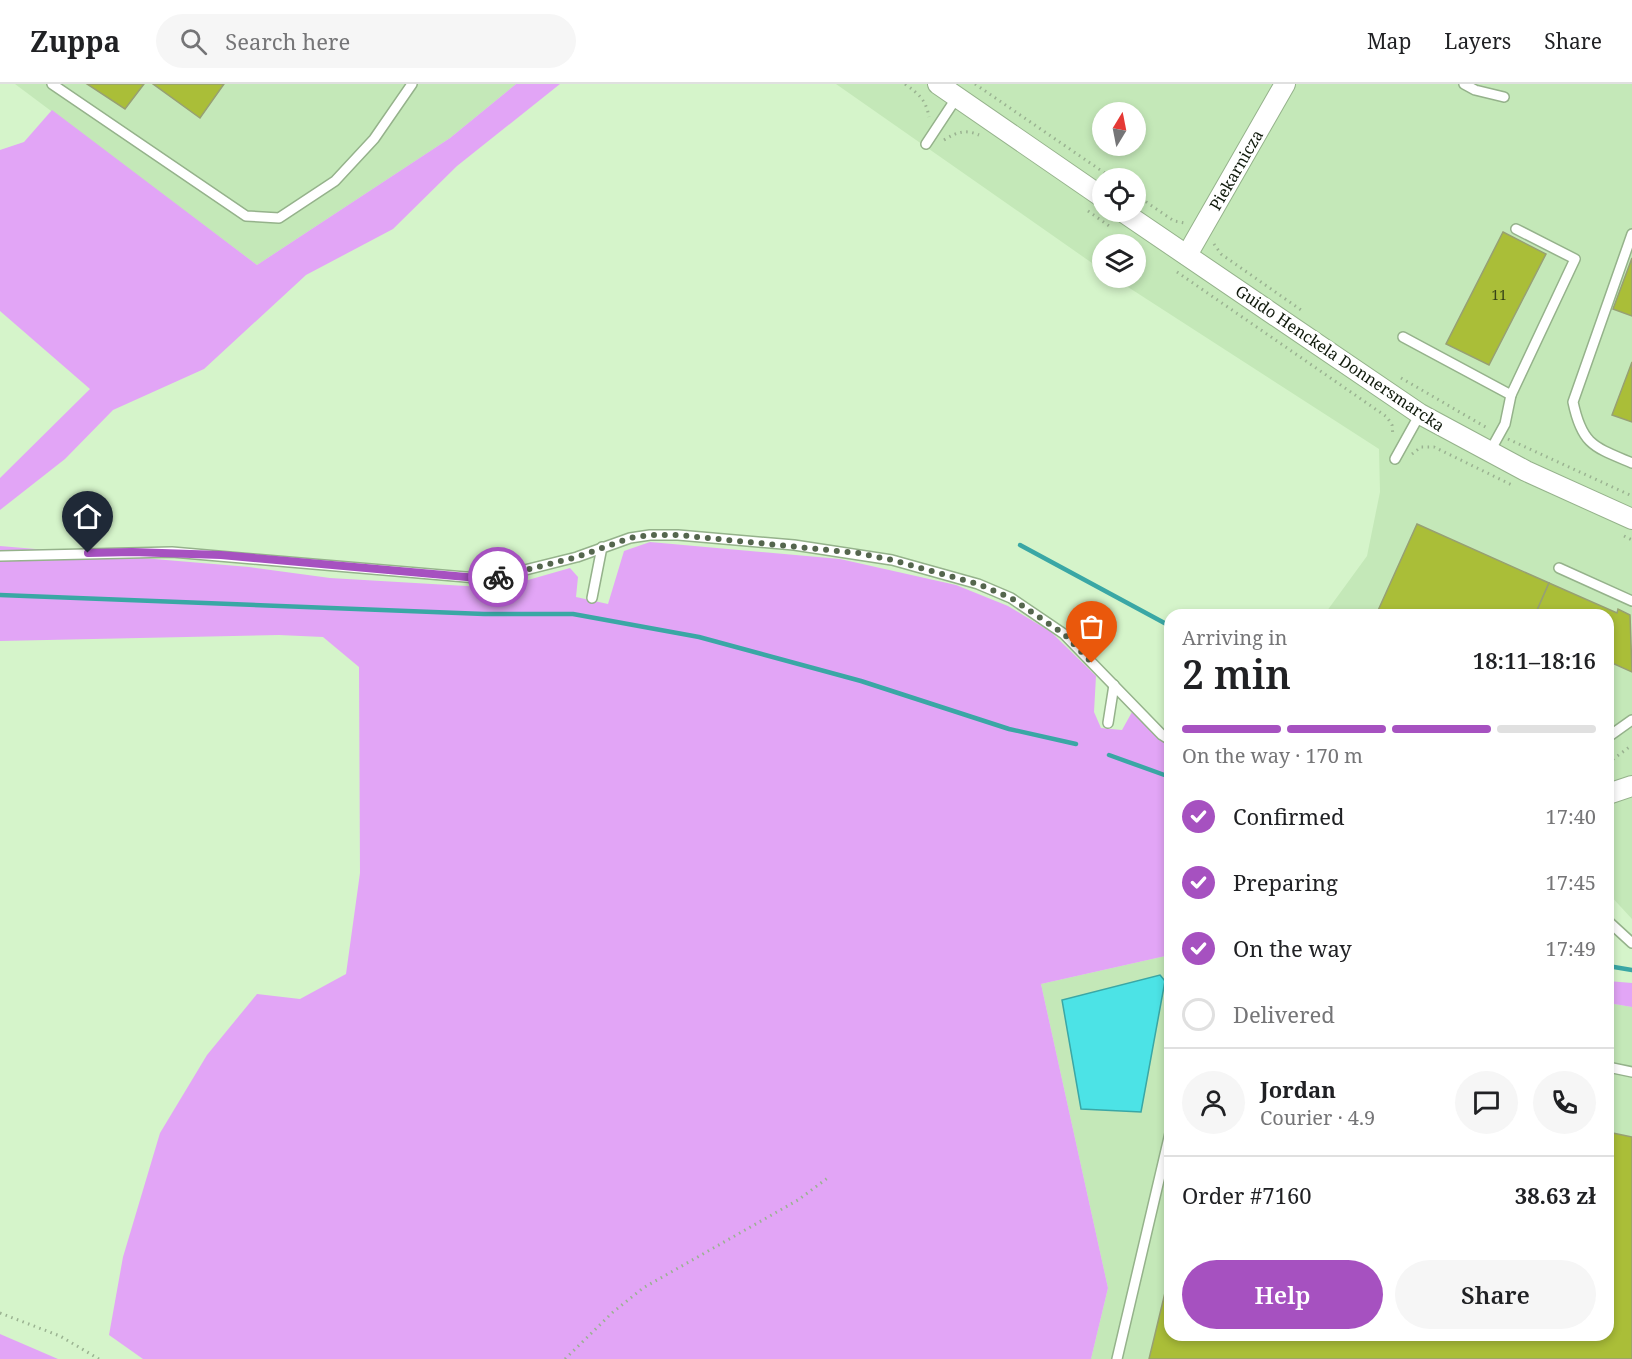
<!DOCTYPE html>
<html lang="en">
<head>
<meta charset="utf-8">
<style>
  body { margin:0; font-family:"Noto Serif",serif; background:#f6f6f6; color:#202124; height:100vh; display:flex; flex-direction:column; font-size:22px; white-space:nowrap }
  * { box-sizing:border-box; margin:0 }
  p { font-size:20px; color:#757577 }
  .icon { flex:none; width:33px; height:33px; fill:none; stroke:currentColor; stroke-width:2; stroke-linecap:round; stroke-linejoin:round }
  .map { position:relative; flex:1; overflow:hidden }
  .drawer { position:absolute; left:1164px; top:525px; width:450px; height:732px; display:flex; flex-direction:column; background:#fff; border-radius:18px; box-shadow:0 3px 9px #0003 }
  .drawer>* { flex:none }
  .needle { width:39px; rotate:10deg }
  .tools { position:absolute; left:1092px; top:18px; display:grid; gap:12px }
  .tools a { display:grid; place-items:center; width:54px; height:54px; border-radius:50%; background:#fff; box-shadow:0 3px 9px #0003; font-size:30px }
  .pin { position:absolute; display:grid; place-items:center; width:51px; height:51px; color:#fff; margin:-62px -26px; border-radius:50% 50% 50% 0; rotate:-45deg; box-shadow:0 0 6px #0007 }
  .pin .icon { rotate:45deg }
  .courier { position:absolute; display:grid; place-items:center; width:60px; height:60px; margin:-30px; border:4px solid #a651c0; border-radius:50%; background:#fff; color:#222; box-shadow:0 2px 8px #0007 }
  .head em { font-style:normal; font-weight:600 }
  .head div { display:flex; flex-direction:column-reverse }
  .head { display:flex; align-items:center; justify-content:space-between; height:102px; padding:0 18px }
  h1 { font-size:39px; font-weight:600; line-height:45px }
  .bar { display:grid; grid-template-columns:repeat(4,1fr); gap:9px 6px; align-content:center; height:72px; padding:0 18px }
  .bar i { height:8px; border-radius:4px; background:#e0e0e0 }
  .bar .active { background:#a651c0 }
  .bar p { grid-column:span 4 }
  .line { display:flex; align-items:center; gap:15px; padding:0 18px; border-top:2px solid #e0e0e0 }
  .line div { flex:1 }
  .round { display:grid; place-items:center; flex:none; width:63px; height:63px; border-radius:32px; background:#f6f6f6 }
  ol { padding:0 18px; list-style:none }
  li { display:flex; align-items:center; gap:18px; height:66px }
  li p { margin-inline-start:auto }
  li .icon { padding:6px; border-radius:50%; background:#a651c0; color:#fff; stroke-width:4 }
  li:last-child { color:#757577 }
  li i { width:33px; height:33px; border:3px solid #e0e0e0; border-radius:50% }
  .cta { display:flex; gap:12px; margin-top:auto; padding:12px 18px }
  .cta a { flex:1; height:69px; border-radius:36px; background:#a651c0; color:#fff; font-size:24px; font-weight:600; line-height:69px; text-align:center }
  .cta a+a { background:#f6f6f6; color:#202124 }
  header { display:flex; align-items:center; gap:36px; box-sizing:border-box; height:84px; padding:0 30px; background:#fff; border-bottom:2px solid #e0e0e0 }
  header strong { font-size:28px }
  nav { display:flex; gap:33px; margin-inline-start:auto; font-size:21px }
  .search { width:420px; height:54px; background:#f6f6f6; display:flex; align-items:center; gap:15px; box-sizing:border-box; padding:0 21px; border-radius:33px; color:#757577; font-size:22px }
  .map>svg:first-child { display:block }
  .built { fill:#c4e8b8; fill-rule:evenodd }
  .green { fill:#e2a5f6 }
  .water { fill:#4ce3e6; stroke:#3aa7a5; stroke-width:1.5 }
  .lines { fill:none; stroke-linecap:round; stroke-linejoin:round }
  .stream { stroke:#3aa7a5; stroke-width:4.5 }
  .building { fill:#aabe38; stroke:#97a073; stroke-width:1.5 }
  .lane-casing { stroke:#95b28b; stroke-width:12 }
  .street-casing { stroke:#95b28b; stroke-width:22 }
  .path { stroke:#9ab291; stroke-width:3; stroke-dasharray:1.5 4.5; stroke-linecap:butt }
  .lane { stroke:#fff; stroke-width:9 }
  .street { stroke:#fff; stroke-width:20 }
  .done { stroke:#55664e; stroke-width:6; stroke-dasharray:0 10.8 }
  .route { stroke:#a651c0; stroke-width:8 }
  .labels { text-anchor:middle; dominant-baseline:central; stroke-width:6; stroke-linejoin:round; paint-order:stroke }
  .number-label { font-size:14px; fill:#364317 }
  .street-label { font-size:16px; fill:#101a0c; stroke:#fff }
</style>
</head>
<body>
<header>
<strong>Zuppa</strong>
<div class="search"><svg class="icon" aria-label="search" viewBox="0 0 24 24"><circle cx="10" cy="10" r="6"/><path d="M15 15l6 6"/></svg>Search here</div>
<nav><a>Map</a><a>Layers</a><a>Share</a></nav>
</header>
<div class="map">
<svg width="1632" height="1275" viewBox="0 0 1632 1275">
  <rect width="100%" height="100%" fill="#d5f4ca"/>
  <g class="built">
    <polygon points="15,0 516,0 450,54 257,181"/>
    <path d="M836 0H1632V835L1608 809V531H1324L1367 472 1380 408 1379 365 1114 194H1136V160H1102V186ZM1102 28H1136V62H1102ZM1102 94H1136V128H1102Z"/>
    <polygon points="1170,871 1170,1251 1608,1251 1608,947 1613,942 1608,933 1608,919 1632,923 1632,1275 1091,1275 1108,1204 1041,900"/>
  </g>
  <g class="green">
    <polygon points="516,0 560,0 457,82 393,145 306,191 204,285 113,326 65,375 0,426 0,394 90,305 0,227 0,66 24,58 52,26 257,181 450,54"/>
    <polygon points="650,458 840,475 956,501 1008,522 1051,548 1096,592 1094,628 1101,644 1122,646 1132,628 1170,663 1170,871 1041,900 1108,1204 1091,1275 143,1275 109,1251 123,1173 160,1049 207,971 257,910 300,915 346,890 360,789 359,583 323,553 279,551 0,557 0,462 249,483 330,494 500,504 570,484 578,493 576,513 608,520 624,467"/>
    <polygon points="1608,897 1632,899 1632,923 1608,919"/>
    <polygon points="0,1250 58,1275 0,1275"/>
  </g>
  <polygon class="water" points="1160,891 1165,897 1141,1028 1081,1025 1062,916"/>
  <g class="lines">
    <g class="stream">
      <polyline points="1020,461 1170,542"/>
      <polyline points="0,511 484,530 573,530 699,553 861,597 1009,645 1076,660"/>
      <polyline points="1109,671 1170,693"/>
      <polyline points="1608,882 1632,886"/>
    </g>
  </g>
  <g class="building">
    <polygon points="87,0 144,0 125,25"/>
    <polygon points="153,0 224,0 200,34"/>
    <polygon points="1503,148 1546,170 1489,281 1446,260"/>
    <polygon points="1632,174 1632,232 1613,225"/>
    <polygon points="1632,278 1632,338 1612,331"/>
    <polygon points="1417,440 1549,499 1535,531 1376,531"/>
    <polygon points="1549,499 1617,529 1618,525 1630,531 1632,588 1610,578 1608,584 1608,531 1535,531"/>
    <polygon points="1608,1048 1632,1053 1632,1275 1149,1275 1170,1188 1170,1251 1608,1251"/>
  </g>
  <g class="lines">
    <g class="lane-casing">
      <g id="lane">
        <polyline points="52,0 246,132 279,134 335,97 374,55 412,0"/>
        <polyline points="1464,0 1475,6 1504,13"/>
        <polyline points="926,60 957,13"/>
        <path d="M1632 150 1573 318C1582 361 1594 363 1632 379"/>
        <polyline points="1403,253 1511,311"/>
        <polyline points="1489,369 1505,340 1511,311 1575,175 1516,145"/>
        <polyline points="1395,375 1420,330"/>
        <polyline points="0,472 172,468 489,495 577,473 630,454 650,451 678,451 794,461 892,476 978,500 1011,514 1064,550 1162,651 1170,656"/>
        <polyline points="1559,484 1632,517"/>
        <polyline points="592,514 602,463"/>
        <polyline points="1108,639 1114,601"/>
        <polyline points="1608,653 1632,636"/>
        <polyline points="1608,837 1632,859"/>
        <polyline points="1608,983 1632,988"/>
        <polyline points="1117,1275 1170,1049"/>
      </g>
    </g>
    <g class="street-casing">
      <g id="street">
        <polyline points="938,0 1102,113"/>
        <polyline points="1123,128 1420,330 1526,387 1632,435"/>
        <polyline points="1187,171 1285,0"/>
        <polyline points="1608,710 1632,702"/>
      </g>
    </g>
    <g class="path">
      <path d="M905 0C919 10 926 16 929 33"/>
      <polyline points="975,0 1112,94"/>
      <path d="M944 56C957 48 965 45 979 51"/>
      <polyline points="1136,111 1174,137 1185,139"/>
      <polyline points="1088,127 1112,144"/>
      <polyline points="1214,160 1221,170 1304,228"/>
      <polyline points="1177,188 1387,333 1392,341 1393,352"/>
      <polyline points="1401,294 1489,345"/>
      <polyline points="1508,355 1632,412"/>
      <polyline points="1412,370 1421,363 1434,363 1514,402"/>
      <polyline points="1624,452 1632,456"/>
      <polyline points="1608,679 1632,661"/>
      <polyline points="0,1229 60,1252 99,1275"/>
      <polyline points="565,1275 613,1228 643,1204 798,1116 829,1093"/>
    </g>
    <use href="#lane" class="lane"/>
    <use href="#street" class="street"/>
  </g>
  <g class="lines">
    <polyline class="done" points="498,493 577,473 630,454 650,451 678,451 858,469 892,476 978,500 1011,514 1064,550 1092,579"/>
    <polyline class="route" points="88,469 132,468 221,471 489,495 498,493"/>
  </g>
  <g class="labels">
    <g class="number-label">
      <text x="1499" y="210">11</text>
    </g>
    <g class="street-label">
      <text transform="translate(1236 86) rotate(-60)">Piekarnicza</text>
      <text transform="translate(1340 274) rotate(34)">Guido Henckela Donnersmarcka</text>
    </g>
  </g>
</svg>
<div class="tools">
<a><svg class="needle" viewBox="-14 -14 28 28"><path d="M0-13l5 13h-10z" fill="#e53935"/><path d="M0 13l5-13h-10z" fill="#757577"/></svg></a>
<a><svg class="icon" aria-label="locate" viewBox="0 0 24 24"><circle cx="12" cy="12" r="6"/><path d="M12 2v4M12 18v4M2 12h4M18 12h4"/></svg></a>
<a><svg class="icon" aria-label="layers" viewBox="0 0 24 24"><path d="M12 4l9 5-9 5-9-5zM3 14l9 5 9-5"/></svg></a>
</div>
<div class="pin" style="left:1092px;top:579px;background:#ea580c"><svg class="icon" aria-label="bag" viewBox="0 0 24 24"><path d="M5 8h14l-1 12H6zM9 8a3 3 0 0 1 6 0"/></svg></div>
<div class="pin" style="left:88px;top:469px;background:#1f2937"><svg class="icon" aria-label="home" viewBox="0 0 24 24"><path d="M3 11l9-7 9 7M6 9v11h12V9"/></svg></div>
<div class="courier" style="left:498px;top:493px"><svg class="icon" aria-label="bike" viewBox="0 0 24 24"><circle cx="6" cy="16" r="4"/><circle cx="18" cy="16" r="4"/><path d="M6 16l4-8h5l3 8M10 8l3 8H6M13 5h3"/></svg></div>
<section class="drawer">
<div class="head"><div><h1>2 min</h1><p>Arriving in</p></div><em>18:11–18:16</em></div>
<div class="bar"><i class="active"></i><i class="active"></i><i class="active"></i><i></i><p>On the way · 170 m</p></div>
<ol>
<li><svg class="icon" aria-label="check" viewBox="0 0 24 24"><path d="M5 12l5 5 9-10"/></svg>Confirmed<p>17:40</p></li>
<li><svg class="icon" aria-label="check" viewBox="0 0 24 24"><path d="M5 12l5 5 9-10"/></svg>Preparing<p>17:45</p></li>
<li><svg class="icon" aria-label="check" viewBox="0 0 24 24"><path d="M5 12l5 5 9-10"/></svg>On the way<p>17:49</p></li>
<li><i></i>Delivered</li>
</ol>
<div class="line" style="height:108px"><a class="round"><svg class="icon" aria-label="person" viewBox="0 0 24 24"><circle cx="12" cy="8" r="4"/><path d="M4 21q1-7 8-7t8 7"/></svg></a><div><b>Jordan</b><p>Courier · 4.9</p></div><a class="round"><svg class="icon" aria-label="chat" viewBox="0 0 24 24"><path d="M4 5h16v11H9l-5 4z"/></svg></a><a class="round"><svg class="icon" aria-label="phone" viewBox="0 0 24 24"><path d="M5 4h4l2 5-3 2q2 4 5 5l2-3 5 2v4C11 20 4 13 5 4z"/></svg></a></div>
<div class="line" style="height:78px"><div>Order #7160</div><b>38.63 zł</b></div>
<div class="cta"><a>Help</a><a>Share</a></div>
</section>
</div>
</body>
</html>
